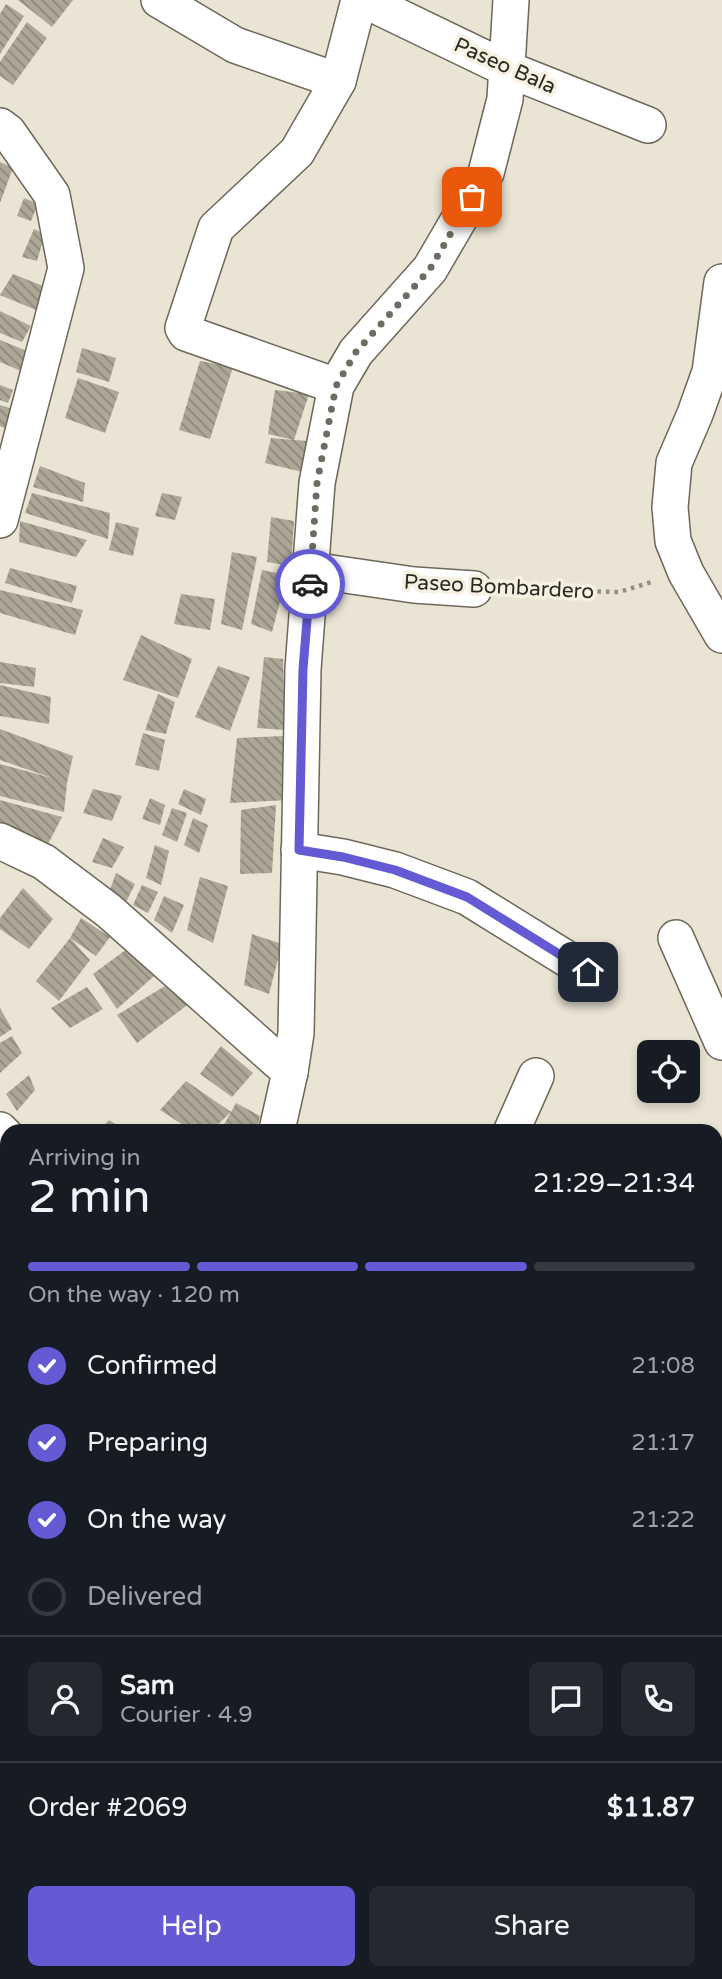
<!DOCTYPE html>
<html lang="en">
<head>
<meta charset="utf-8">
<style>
  body { margin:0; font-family:"Varela Round",sans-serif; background:#242831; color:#f1f3f6; height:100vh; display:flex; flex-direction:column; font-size:26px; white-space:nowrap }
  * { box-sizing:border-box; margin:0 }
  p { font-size:23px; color:#9ea1a6 }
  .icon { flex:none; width:38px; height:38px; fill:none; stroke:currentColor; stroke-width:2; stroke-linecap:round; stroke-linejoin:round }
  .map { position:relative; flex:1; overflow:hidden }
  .details { position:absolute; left:0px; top:1124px; width:723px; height:856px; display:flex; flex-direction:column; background:#171b24; border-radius:21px 21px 0 0; box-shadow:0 4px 10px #0003 }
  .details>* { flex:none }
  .controls { position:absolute; left:637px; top:1040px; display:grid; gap:14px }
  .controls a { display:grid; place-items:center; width:63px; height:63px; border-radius:10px; background:#171b24; box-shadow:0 4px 10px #0003; font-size:35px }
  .pin { position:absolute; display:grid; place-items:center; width:60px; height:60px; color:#fff; margin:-30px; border-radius:14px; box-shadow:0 4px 10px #0006 }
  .courier { position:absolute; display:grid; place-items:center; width:70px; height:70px; margin:-35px; border:5px solid #645ad3; border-radius:50%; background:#fff; color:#222; box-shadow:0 2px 9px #0007 }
  .summary em { font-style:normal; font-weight:600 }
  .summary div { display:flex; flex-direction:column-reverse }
  .summary { display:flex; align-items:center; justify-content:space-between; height:119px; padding:0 28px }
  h1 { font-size:46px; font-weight:600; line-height:52px }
  .bar { display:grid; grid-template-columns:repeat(4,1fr); gap:10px 7px; align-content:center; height:84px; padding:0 28px }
  .bar i { height:9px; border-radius:5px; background:#363941 }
  .bar .selected { background:#645ad3 }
  .bar p { grid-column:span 4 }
  .line { display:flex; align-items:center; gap:18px; padding:0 28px; border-top:2px solid #363941 }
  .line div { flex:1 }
  .round { display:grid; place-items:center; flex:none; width:74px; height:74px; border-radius:10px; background:#242831 }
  ol { padding:0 28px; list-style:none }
  li { display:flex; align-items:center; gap:21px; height:77px }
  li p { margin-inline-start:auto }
  li .icon { padding:7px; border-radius:50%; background:#645ad3; color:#fff; stroke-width:4 }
  li:last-child { color:#9ea1a6 }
  li i { width:38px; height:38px; border:4px solid #363941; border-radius:50% }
  .cta { display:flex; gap:14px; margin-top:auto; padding:14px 28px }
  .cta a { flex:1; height:80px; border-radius:10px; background:#645ad3; color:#fff; font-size:28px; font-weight:600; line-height:80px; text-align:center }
  .cta a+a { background:#242831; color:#f1f3f6 }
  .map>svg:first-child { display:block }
  .building { fill:url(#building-back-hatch) }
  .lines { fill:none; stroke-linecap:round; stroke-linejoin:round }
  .minor-casing { stroke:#6d685a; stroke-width:38 }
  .path { stroke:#928e82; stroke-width:4.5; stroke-dasharray:3.5 5; stroke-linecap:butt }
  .minor { stroke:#fff; stroke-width:35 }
  .done { stroke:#6e6b62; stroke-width:7; stroke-dasharray:0 12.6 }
  .route { stroke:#645ad3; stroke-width:9 }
  .labels { text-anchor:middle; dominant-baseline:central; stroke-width:7; stroke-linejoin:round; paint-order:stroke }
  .street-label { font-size:21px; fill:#2c2a24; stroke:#f7f1e1 }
</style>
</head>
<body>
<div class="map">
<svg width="722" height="1979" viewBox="0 0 722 1979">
  <defs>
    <pattern id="building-back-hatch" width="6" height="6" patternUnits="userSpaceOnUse" patternTransform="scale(1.75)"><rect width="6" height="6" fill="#ada798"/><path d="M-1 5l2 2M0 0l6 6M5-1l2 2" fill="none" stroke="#8d887c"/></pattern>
  </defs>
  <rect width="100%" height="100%" fill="#eae4d4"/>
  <g class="building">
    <polygon points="18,0 73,0 52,27"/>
    <polygon points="6,4 24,16 0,54 0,14"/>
    <polygon points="27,22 47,38 13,85 0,76 0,62"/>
    <polygon points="0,162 13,168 0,203"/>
    <polygon points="24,198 38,204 31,221 17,216"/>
    <polygon points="34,229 45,234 37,261 22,257"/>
    <polygon points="13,274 43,286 36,310 0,295"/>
    <polygon points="0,311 31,326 22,342 0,333"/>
    <polygon points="0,340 27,351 21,371 0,362"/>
    <polygon points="82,348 116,358 109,382 76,372"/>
    <polygon points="200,361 233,367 210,439 179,430"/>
    <polygon points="78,378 119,392 105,433 65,418"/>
    <polygon points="0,385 13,390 8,403 0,400"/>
    <polygon points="275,390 309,394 294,440 307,441 302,472 265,463 271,438 294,440 268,434"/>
    <polygon points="0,405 16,410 8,430 0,426"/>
    <polygon points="40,466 85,483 83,502 33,487"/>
    <polygon points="32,493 110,513 108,539 25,513"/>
    <polygon points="162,493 182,497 175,520 155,516"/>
    <polygon points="271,517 294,521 291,566 267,562"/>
    <polygon points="20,521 87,540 76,557 19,542"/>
    <polygon points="116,522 139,528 133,556 109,550"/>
    <polygon points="232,552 257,557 242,630 221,624"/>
    <polygon points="10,568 77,586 72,603 5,583"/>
    <polygon points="262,570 287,575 272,632 251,624"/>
    <polygon points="0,590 83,610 75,635 0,613"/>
    <polygon points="181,594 215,599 210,630 174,624"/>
    <polygon points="141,635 192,659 178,698 123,680"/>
    <polygon points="264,657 283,659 285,730 257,728"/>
    <polygon points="0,662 36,668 34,687 0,683"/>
    <polygon points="218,666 250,677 230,731 195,717"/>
    <polygon points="0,685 51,697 49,724 0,716"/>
    <polygon points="158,694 175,702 166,734 145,730"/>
    <polygon points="0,729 73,756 67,783 64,812 0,796 0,764 52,778 0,760"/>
    <polygon points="143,733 165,740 159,771 135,765"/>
    <polygon points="284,736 289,800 230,803 237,738"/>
    <polygon points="93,789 122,796 112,821 83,813"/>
    <polygon points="184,789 206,799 201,815 178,804"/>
    <polygon points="150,798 165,805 160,825 142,819"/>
    <polygon points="0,800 62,817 47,846 0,832"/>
    <polygon points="276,805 272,873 240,874 241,810"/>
    <polygon points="172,808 187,813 177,842 162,835"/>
    <polygon points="193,818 208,825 199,853 184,845"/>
    <polygon points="103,838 124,847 112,868 92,862"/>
    <polygon points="155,845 169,851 161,885 146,878"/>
    <polygon points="116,873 135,884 125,904 107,898"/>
    <polygon points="200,877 228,886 213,943 187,930"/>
    <polygon points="142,885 158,892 148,913 133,905"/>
    <polygon points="23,888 53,919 29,949 0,929 0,918"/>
    <polygon points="164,896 184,905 172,933 154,920"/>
    <polygon points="81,918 110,937 96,956 70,938"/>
    <polygon points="252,934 282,944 269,994 244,985"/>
    <polygon points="70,938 90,960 59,1001 36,981"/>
    <polygon points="139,940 162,969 117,1009 93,974"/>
    <polygon points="175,980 190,1003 137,1043 117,1015"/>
    <polygon points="87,987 103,1009 70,1028 51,1008"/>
    <polygon points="0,1008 12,1029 0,1037"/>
    <polygon points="12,1036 22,1053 0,1073 0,1043"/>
    <polygon points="221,1046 253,1073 232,1097 200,1074"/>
    <polygon points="29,1075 35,1090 17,1111 6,1094"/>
    <polygon points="186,1081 231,1112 212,1130 191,1130 160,1110"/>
    <polygon points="236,1103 260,1116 257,1130 221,1130"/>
    <polygon points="109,1120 124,1130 100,1130"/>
    <polygon points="578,1972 628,1972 623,1979 572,1979"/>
  </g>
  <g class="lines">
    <g class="minor-casing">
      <g id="minor">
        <polyline points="159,0 235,45 338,81"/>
        <polyline points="364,0 507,69 648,125"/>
        <polyline points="0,126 8,132 52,195 66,268 0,520"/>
        <polyline points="722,282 710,372 695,414 674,463 670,507 673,541 686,573 722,635"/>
        <polyline points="336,386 186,333 183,328 216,228 297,152 338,81 359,0"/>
        <polyline points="311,570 414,585 474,589"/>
        <polyline points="0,841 44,862 109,911 290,1072"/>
        <polyline points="299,850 343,857 395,870 467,897 588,972"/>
        <polyline points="676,938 722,1042"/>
        <polyline points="0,1130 7,1137"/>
        <polyline points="277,1130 290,1072 296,1033 303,669 317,483 336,386 356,352 430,269 486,173 505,99 511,0"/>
        <polyline points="512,1130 536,1076"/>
        <polyline points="0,1307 7,1311"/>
        <polyline points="0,1599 7,1601"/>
        <polyline points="0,1828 7,1836"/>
        <polyline points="0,1954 7,1955"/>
        <polyline points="247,1972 297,1979"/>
      </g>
    </g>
    <polyline class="path" points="504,589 619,592 655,581"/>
    <use href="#minor" class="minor"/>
  </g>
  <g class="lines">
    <polyline class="done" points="310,584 317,483 336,386 356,352 430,269 472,197"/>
    <polyline class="route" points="310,584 303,669 299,850 343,857 395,870 467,897 588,972"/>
  </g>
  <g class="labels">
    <g class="street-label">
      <text transform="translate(505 66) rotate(24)">Paseo Bala</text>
      <text transform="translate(499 587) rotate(3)">Paseo Bombardero</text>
    </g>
  </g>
</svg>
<div class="controls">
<a><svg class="icon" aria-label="locate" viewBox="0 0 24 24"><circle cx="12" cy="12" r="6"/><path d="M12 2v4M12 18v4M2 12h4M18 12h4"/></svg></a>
</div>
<div class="pin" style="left:472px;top:197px;background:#ea580c"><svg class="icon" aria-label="bag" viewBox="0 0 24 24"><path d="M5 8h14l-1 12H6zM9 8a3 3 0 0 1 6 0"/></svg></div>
<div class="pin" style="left:588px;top:972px;background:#1f2937"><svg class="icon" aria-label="home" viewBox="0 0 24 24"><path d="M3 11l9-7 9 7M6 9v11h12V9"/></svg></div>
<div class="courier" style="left:310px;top:584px"><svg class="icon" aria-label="car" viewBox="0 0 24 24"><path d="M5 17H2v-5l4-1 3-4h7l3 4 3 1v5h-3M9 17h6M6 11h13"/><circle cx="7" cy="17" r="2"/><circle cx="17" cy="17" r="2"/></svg></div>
<section class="details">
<div class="summary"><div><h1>2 min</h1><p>Arriving in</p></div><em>21:29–21:34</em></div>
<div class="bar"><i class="selected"></i><i class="selected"></i><i class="selected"></i><i></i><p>On the way · 120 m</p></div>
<ol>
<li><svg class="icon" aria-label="check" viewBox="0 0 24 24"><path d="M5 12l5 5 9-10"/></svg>Confirmed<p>21:08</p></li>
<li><svg class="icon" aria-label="check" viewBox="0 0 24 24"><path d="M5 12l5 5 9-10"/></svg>Preparing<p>21:17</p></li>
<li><svg class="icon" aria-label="check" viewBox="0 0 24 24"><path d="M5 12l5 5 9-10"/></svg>On the way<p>21:22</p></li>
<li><i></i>Delivered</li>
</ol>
<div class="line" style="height:126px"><a class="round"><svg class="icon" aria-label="person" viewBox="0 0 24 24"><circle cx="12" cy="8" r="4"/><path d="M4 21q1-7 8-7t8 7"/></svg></a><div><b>Sam</b><p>Courier · 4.9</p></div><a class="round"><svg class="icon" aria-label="chat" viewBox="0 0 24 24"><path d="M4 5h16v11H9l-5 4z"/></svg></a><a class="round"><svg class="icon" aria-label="phone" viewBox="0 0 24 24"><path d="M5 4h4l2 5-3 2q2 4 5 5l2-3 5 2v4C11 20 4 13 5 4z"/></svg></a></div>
<div class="line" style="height:91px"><div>Order #2069</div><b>$11.87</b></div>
<div class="cta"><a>Help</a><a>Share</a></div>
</section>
</div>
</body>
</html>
